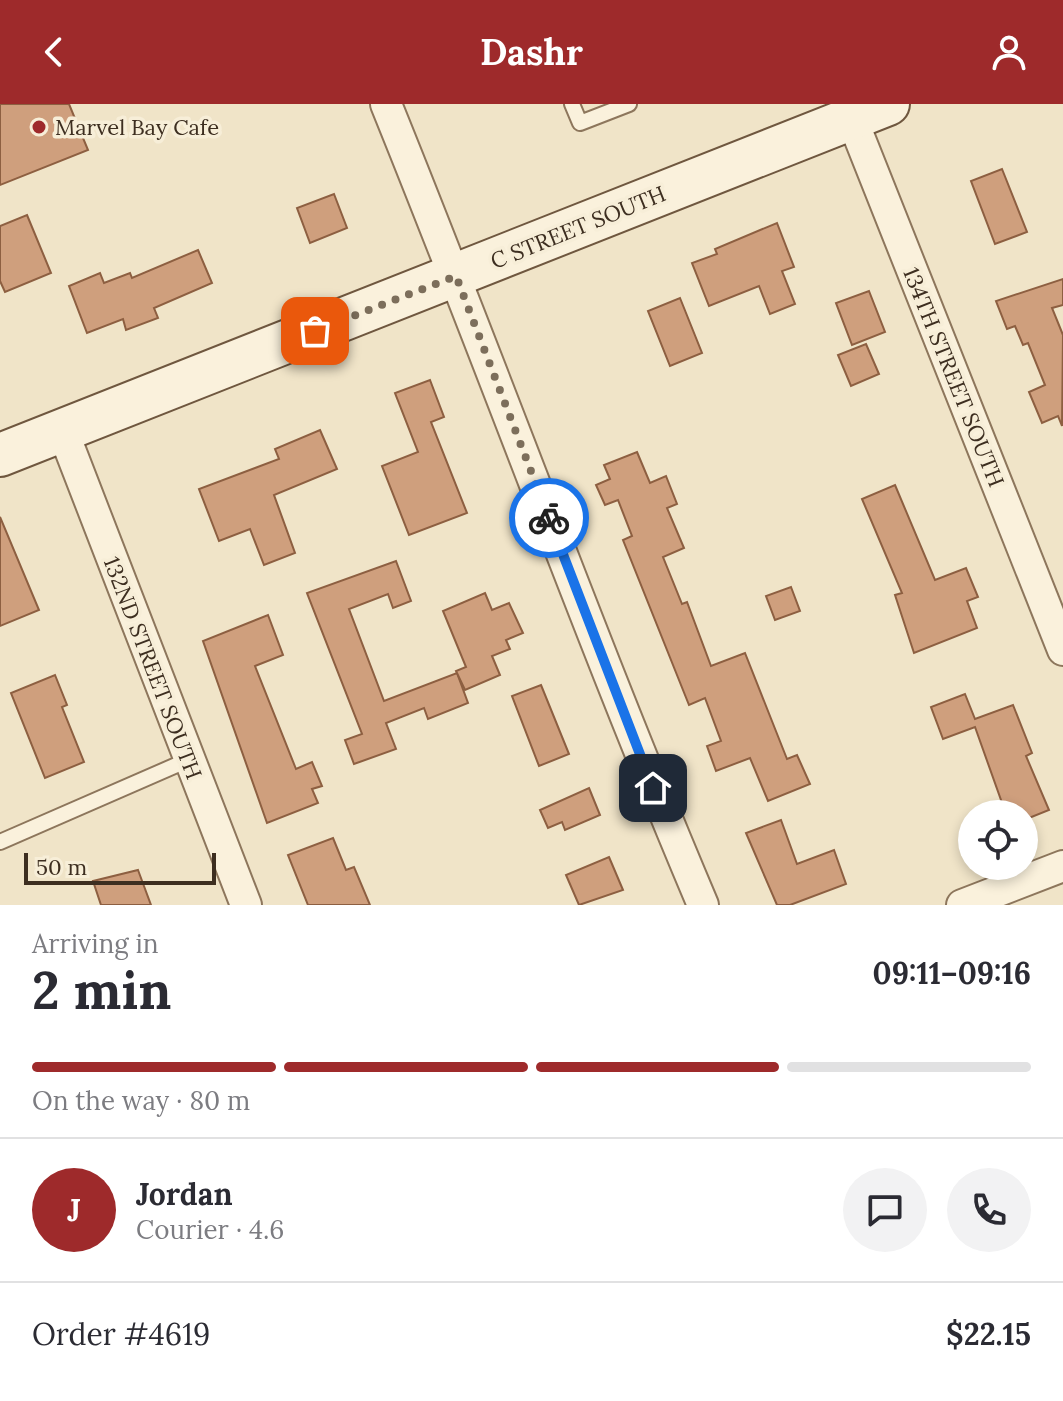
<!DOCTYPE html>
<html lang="en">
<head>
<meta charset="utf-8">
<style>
  body { margin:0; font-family:Lora,serif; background:#f2f2f3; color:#2b2b33; height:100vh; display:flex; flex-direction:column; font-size:30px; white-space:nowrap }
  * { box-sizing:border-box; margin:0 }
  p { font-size:26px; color:#7c7c81 }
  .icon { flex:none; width:44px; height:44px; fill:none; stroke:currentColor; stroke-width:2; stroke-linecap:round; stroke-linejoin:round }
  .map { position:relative; height:801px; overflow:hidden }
  .details { display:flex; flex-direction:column; background:#fff; flex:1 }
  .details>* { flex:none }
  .controls { position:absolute; left:958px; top:696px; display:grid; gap:16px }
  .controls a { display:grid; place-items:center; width:80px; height:80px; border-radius:50%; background:#fff; box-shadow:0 4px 12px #0003; font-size:40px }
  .scale { position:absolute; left:24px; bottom:20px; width:192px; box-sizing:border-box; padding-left:8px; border:4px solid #3d2e20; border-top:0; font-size:22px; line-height:28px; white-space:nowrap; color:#3d2e20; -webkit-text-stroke:6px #f7eed8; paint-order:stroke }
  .pin { position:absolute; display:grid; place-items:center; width:68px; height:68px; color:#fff; margin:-34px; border-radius:16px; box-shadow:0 4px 12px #0006 }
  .courier { position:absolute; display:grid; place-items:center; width:80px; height:80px; margin:-40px; border:6px solid #1a73e8; border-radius:50%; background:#fff; color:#222; box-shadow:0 2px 10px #0007 }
  .overview em { font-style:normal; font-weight:700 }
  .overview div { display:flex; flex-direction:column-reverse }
  .overview { display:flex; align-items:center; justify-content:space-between; height:136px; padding:0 32px }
  h1 { font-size:52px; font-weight:700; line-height:60px }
  .bar { display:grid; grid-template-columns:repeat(4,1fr); gap:12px 8px; align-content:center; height:96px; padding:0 32px }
  .bar i { height:10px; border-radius:6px; background:#e1e1e2 }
  .bar .selected { background:#9e2a2b }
  .bar p { grid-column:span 4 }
  .line { display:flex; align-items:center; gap:20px; padding:0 32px; border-top:2px solid #e1e1e2 }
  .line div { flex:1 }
  .round { display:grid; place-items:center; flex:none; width:84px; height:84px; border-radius:42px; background:#f2f2f3 }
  header { display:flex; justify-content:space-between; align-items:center; height:104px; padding:0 32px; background:#9e2a2b; color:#fff; font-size:36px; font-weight:700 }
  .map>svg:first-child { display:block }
  .building { fill:#cf9f7d; stroke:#8d5f41; stroke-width:2 }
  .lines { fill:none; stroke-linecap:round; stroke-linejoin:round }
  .lane-casing { stroke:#8d765c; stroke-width:18 }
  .street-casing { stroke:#8d765c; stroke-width:34 }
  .secondary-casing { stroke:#6f573f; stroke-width:46 }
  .lane { stroke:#faf1dc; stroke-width:14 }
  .street { stroke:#faf1dc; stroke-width:30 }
  .secondary { stroke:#faf1dc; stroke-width:42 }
  .done { stroke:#7c6e5b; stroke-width:8; stroke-dasharray:0 14.4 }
  .route { stroke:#1a73e8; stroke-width:10 }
  .poi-dot { fill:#9e2a2b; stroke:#f7eed8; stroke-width:3 }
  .labels { text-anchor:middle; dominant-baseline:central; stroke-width:7; stroke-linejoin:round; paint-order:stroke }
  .poi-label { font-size:22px; fill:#3d2e20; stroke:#f7eed8; text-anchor:start }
  .street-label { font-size:22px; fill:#3d2e20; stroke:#f7eed8 }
</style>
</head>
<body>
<header><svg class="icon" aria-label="back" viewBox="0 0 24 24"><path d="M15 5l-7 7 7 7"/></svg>Dashr<svg class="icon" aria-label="person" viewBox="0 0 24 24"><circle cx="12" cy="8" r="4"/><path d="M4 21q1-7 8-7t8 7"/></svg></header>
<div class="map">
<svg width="1063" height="801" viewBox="0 0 1063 801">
  <rect width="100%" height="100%" fill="#f0e4c8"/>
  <g class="building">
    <polygon points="0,0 69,0 88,46 0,81"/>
    <polygon points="1002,65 1027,128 995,140 971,77"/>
    <polygon points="334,90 347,124 310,139 297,104"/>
    <polygon points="27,111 51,169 5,188 0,177 0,122"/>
    <polygon points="777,119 794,163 782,167 795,200 770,210 759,182 709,202 692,159 717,150 715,145"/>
    <polygon points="198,146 212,179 154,204 158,214 126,226 123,215 87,229 69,182 100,169 104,179 130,169 132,174"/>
    <polygon points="1063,175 1063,201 1052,204 1063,231 1062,322 1058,312 1042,319 1029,288 1045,281 1028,239 1023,241 1015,222 1007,225 996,197"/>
    <polygon points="869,187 885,228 852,241 836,199"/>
    <polygon points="680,194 702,249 670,262 648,207"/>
    <polygon points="866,240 879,270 851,282 838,251"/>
    <polygon points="430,276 444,313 431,318 467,409 409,431 382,362 418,348 395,289"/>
    <polygon points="320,326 337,365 274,391 295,449 264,461 250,425 219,437 199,385 279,355 275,345"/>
    <polygon points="637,348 650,379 666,372 677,400 667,404 684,444 663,453 682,500 687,498 711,562 745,549 787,655 797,651 810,680 768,697 750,654 716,667 707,642 721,637 705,594 689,601 623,436 632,432 618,396 605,401 596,381 610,375 604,361"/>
    <polygon points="895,381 935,476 966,464 978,493 967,497 977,524 914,549 895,491 902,489 862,395"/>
    <polygon points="0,413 39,506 0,522"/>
    <polygon points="396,457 411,497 393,504 388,490 349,505 384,597 457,569 468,599 428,615 424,604 386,619 396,645 354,660 345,636 362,630 307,489"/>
    <polygon points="791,483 800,507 775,516 766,492"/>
    <polygon points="485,489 492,506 509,499 523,529 506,536 510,545 492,552 500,571 465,586 456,567 466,563 443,507"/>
    <polygon points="268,511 283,551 255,562 296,665 312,658 322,682 312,685 318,699 267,719 203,537"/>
    <polygon points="55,571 67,601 62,603 84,658 45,674 11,589"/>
    <polygon points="541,581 569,650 539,662 512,592"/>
    <polygon points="965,590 975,615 1013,601 1032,649 1026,652 1049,706 1024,716 1024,710 1006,710 975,623 943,635 931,603"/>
    <polygon points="589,684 600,711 565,726 562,718 548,724 540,706"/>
    <polygon points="781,716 797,760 834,746 846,780 790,801 777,801 746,729"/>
    <polygon points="333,734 346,766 354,763 370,801 308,801 288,751"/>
    <polygon points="609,753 623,786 579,801 566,771"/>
    <polygon points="138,766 151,801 101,801 93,777"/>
  </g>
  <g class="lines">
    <g class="lane-casing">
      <g id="lane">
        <polyline points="572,0 580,19 629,0"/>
        <polyline points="0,738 188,656"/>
      </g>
    </g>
    <g class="street-casing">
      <g id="street">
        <path d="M386 0C494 266 591 537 703 801"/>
        <polyline points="846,0 1063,546"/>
        <polyline points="62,325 246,801"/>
        <polyline points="962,801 1063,762"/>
      </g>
    </g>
    <g class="secondary-casing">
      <polyline id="secondary" points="0,351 888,0"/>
    </g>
    <use href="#lane" class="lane"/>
    <use href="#street" class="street"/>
    <use href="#secondary" class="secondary"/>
  </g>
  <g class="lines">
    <polyline class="done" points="315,227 456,172 549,414"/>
    <polyline class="route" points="549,414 653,684"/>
  </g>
  <circle class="poi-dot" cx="39" cy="23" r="8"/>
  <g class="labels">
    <g class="poi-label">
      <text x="55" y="23">Marvel Bay Cafe</text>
    </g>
    <g class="street-label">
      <text transform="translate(578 123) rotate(-22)">C STREET SOUTH</text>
      <text transform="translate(954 273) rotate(68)">134TH STREET SOUTH</text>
      <text transform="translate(153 564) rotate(69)">132ND STREET SOUTH</text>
    </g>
  </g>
</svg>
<div class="controls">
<a><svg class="icon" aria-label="locate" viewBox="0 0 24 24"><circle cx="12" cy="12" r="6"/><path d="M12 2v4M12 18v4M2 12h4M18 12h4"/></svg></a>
</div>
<div class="scale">50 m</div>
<div class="pin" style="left:315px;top:227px;background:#ea580c"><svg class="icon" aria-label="bag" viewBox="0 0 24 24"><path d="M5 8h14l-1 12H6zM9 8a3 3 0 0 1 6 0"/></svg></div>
<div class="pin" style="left:653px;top:684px;background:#1f2937"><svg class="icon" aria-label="home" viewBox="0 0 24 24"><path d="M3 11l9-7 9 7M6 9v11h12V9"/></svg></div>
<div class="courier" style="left:549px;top:414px"><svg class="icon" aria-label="bike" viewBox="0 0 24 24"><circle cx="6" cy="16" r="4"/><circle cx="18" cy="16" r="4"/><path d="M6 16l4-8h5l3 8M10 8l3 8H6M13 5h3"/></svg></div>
</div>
<section class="details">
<div class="overview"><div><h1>2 min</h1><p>Arriving in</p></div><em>09:11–09:16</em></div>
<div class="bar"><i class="selected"></i><i class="selected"></i><i class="selected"></i><i></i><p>On the way · 80 m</p></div>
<div class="line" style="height:144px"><b class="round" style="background:#9e2a2b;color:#fff">J</b><div><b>Jordan</b><p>Courier · 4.6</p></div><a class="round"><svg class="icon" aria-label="chat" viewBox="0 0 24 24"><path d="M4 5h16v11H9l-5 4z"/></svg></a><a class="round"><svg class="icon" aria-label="phone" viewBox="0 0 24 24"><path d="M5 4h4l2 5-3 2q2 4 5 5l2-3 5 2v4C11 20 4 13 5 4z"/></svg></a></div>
<div class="line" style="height:104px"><div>Order #4619</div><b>$22.15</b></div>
</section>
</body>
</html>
